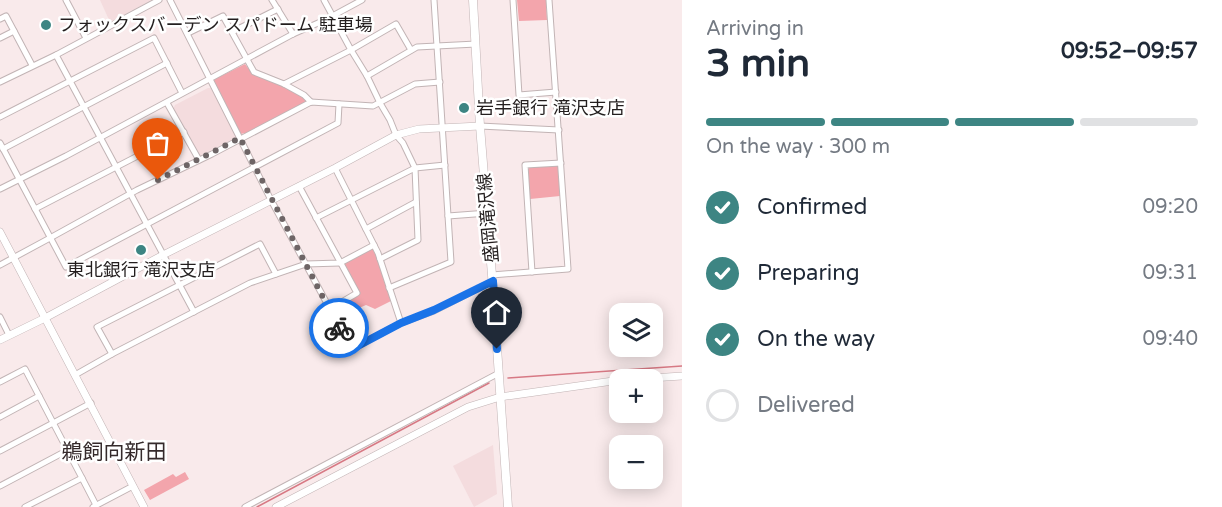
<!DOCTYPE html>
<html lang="en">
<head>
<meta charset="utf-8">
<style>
  body { margin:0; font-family:"Varela Round","Noto Sans JP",sans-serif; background:#f6f6f7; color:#1f2937; height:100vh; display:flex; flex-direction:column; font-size:22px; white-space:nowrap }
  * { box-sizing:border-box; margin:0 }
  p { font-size:20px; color:#747a83 }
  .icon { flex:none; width:33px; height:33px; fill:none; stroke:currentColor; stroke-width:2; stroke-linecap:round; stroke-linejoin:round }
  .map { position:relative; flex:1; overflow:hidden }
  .side { display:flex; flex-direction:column; background:#fff; width:540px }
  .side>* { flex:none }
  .tools { position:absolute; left:609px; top:303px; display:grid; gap:12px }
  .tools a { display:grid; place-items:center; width:54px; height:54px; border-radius:12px; background:#fff; box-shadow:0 3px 15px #0003; font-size:30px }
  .pin { position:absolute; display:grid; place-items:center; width:51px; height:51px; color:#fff; margin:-62px -26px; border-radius:50% 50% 50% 0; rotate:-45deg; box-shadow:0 0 6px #0007 }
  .pin .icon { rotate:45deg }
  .courier { position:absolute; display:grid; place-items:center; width:60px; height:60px; margin:-30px; border:4px solid #1a73e8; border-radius:50%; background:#fff; color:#222; box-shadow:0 2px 8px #0007 }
  .headline em { font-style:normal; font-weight:700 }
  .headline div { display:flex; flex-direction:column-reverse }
  .headline { display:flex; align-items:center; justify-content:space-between; height:102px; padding:0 24px }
  h1 { font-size:39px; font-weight:700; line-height:45px }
  .bar { display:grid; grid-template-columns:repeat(4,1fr); gap:9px 6px; align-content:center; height:72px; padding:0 24px }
  .bar i { height:8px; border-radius:4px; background:#e0e1e3 }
  .bar .on { background:#3d8583 }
  .bar p { grid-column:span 4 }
  ol { padding:0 24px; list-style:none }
  li { display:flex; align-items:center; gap:18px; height:66px }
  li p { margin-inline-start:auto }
  li .icon { padding:6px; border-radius:50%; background:#3d8583; color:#fff; stroke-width:4 }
  li:last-child { color:#747a83 }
  li i { width:33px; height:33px; border:3px solid #e0e1e3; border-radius:50% }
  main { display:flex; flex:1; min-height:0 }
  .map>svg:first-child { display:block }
  .built { fill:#f4dcde }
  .green { fill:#f3a5ac }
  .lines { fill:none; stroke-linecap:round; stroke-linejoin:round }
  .stream { stroke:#d77984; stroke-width:1.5 }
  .minor-casing { stroke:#c2b4b5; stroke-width:7 }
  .tertiary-casing { stroke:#c2b4b5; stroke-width:8 }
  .secondary-casing { stroke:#c2b4b5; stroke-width:9 }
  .minor { stroke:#fff; stroke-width:5 }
  .tertiary { stroke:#fff; stroke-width:7 }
  .secondary { stroke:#fff; stroke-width:8 }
  .done { stroke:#6e6566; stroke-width:6; stroke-dasharray:0 10.8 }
  .route { stroke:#1a73e8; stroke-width:8 }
  .poi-dot { fill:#3d8583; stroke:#fff; stroke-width:2 }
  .labels { text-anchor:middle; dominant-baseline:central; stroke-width:5; stroke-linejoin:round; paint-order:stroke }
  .poi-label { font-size:18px; fill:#231e1e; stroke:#fff; text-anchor:start }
  .street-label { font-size:18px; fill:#231e1e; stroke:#fff }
  .quarter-label { font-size:21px; fill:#352a2b; stroke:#fff }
</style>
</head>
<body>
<main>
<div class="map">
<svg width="682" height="507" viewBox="0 0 682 507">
  <rect width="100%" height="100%" fill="#f9eaeb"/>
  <g class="built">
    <polygon points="100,0 152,0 110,22"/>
    <polygon points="208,88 211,88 235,135 235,138 199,156 173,109 175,105"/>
    <polygon points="493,445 497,494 474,507 453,466"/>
  </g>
  <g class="green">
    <polygon points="517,0 546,0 547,20 519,21"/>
    <polygon points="245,64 252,73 282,86 303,97 307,101 246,133 240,134 213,80"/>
    <polygon points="558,165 560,196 530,199 528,169 530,167"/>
    <polygon points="373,246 391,301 375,309 366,305 336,318 332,309 358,294 342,263"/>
    <polygon points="185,472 189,479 150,500 144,490 173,474 176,477"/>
  </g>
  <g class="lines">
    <g class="stream">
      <polyline points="508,378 682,366"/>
      <polyline points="257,507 489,383"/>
    </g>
    <g class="minor-casing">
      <g id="minor">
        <polyline points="66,0 86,38"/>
        <polyline points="170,0 271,200 330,309 350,350 401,323 434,311 493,281"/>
        <polyline points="272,0 293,34"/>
        <polyline points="324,0 351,50 367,76 380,103 390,120 396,135 403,143 415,168 418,240 380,259"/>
        <polyline points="513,0 519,95 556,92"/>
        <polyline points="0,19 6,16 32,65"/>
        <polyline points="232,32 278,9"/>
        <polyline points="188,33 223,16 254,72 284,84 304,95 311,102"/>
        <polyline points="0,38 14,31"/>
        <polyline points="56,55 194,312"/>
        <polyline points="367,76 417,47 476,44"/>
        <polyline points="0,82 56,55 159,0"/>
        <polyline points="284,84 351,50 396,24 411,50"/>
        <polyline points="167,103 199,160"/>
        <polyline points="0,117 154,38 182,93"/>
        <polyline points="480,126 559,130"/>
        <polyline points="0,143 66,267 338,123 339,104"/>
        <polyline points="3,149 167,63"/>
        <polyline points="335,168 378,253 401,323"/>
        <polyline points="299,186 357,293 330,309"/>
        <polyline points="0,189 66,156 293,34 325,20 362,0"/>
        <polyline points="35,209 184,132"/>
        <polyline points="448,216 488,213"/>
        <polyline points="316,218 415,168 445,165"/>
        <polyline points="366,229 416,202"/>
        <polyline points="0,265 50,238 137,190 212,154 311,102 373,106 415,84 440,82"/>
        <polyline points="532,272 525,165 561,163"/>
        <polyline points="492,275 568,269 549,0"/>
        <polyline points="389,288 451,262 434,0"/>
        <polyline points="0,317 9,335"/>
        <polyline points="112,354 97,327 260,244 276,274"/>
        <polyline points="75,375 112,354 250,283 306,264 340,263 374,245"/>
        <polyline points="0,382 25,369 82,478 25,507"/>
        <polyline points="0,417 39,396"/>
        <polyline points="0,451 91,403"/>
        <polyline points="82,478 96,505"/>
        <polyline points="0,486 68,450"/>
        <polyline points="93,507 133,486"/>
        <polyline points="245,507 499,373"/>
      </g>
    </g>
    <g class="tertiary-casing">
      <g id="tertiary">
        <polyline points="0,232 144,507"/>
        <polyline points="0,340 45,318 163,255 335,168 396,135 419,129 480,126"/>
        <polyline points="621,380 682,376"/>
        <polyline points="276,507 468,407 500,397 620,380"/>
      </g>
    </g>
    <g class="secondary-casing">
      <polyline id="secondary" points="473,0 480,126 492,275 508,507"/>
    </g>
    <use href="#minor" class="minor"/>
    <use href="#tertiary" class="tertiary"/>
    <use href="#secondary" class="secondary"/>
  </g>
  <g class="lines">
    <polyline class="done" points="158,180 240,138 339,328"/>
    <polyline class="route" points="339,328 350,350 401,323 434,310 493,281 497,349"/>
  </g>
  <g class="poi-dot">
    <circle cx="46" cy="25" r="6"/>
    <circle cx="464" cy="108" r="6"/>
    <circle cx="141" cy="250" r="6"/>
  </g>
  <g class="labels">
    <g class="poi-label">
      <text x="58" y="25">フォックスバーデン スパドーム 駐車場</text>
      <text x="476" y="108">岩手銀行 滝沢支店</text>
      <text x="141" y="270" text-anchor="middle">東北銀行 滝沢支店</text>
    </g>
    <g class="street-label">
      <text transform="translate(488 218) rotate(-95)">盛岡滝沢線</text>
    </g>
    <g class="quarter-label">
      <text x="114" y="452">鵜飼向新田</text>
    </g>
  </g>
</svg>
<div class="tools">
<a><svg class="icon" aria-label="layers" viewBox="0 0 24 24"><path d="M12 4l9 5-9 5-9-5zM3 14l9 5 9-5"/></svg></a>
<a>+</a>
<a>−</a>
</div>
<div class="pin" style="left:158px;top:180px;background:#ea580c"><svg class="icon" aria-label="bag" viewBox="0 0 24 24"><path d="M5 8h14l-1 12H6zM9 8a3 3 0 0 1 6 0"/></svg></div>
<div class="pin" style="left:497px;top:349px;background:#1f2937"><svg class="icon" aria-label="home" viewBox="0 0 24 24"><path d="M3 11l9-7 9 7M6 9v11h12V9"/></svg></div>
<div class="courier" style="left:339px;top:328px"><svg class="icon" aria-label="bike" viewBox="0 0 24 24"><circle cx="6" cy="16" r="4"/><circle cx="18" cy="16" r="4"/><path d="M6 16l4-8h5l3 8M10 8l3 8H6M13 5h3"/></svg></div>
</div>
<section class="side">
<div class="headline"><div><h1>3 min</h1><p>Arriving in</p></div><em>09:52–09:57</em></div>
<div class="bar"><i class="on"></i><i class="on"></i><i class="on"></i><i></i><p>On the way · 300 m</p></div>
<ol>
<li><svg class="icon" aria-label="check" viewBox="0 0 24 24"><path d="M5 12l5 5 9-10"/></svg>Confirmed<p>09:20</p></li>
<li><svg class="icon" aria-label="check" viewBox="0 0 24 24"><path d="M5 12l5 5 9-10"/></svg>Preparing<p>09:31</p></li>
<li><svg class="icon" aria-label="check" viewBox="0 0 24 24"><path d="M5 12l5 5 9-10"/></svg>On the way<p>09:40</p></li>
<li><i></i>Delivered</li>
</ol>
</section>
</main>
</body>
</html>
